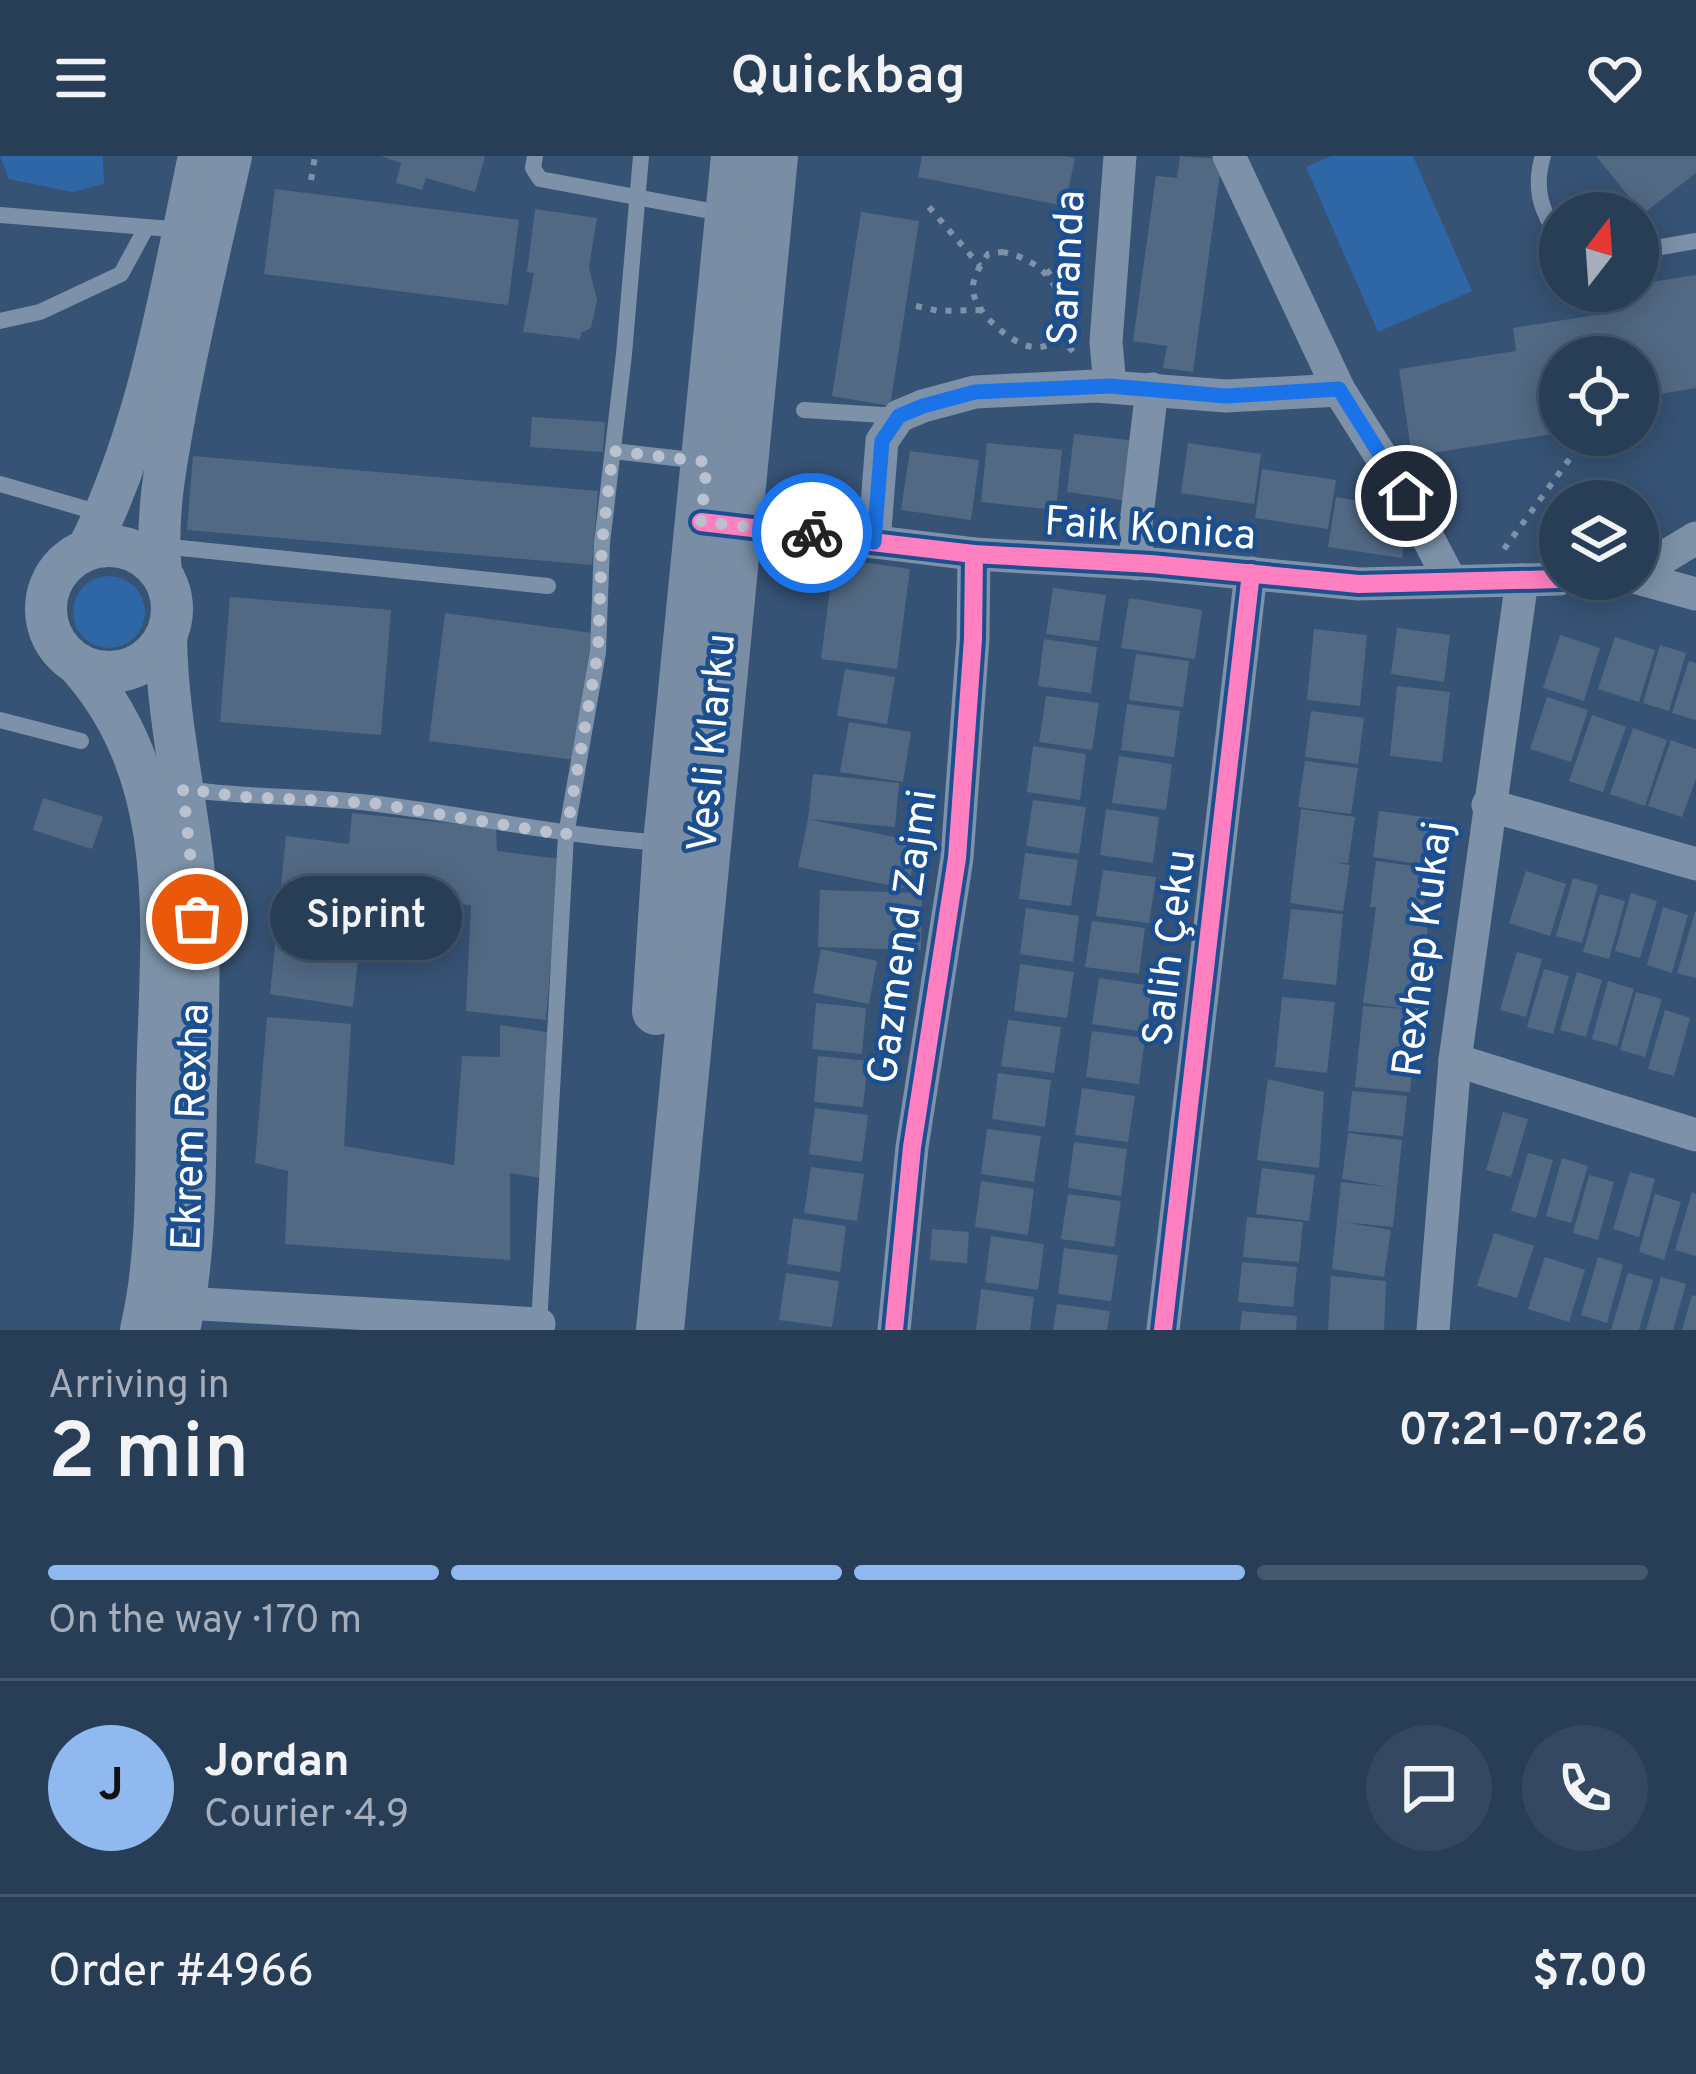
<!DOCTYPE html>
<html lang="en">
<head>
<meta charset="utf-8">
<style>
  body { margin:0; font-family:Overpass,sans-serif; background:#344961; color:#f1f3f6; height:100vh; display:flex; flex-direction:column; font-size:45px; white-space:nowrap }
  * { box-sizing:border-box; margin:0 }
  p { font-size:39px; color:#a5aeba }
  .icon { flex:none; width:66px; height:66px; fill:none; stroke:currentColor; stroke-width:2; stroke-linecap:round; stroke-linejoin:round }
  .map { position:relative; height:1174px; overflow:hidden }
  .drawer { display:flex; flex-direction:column; background:#283e57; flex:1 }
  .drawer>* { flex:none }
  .needle { width:78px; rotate:17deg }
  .fabs { position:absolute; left:1539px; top:36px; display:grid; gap:24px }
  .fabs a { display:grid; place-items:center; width:120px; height:120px; border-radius:50%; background:#283e57; box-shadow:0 6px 30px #0003,0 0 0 3px #44576d; font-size:60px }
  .pin { position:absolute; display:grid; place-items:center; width:102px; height:102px; color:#fff; margin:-51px; border:6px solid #fff; border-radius:50%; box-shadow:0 3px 12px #0007 }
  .courier { position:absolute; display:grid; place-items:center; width:120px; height:120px; margin:-60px; border:9px solid #1a73e8; border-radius:50%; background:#fff; color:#222; box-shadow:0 3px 15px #0007 }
  .bubble { position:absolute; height:84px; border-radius:42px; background:#283e57; box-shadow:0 6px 30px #0003,0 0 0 3px #44576d; font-size:39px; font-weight:600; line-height:84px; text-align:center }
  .overview em { font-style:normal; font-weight:600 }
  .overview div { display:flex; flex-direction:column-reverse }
  .overview { display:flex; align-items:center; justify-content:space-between; height:204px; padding:0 48px }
  h1 { font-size:78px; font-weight:600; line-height:90px }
  .bar { display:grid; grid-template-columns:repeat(4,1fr); gap:18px 12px; align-content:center; height:144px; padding:0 48px }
  .bar i { height:15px; border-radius:9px; background:#44576d }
  .bar .current { background:#90b9f0 }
  .bar p { grid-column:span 4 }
  .line { display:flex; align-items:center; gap:30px; padding:0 48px; border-top:3px solid #44576d }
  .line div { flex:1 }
  .round { display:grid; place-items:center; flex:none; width:126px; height:126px; border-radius:63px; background:#344961 }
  header { display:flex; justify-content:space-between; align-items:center; height:156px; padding:0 48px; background:#283e57; font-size:54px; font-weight:600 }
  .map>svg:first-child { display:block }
  .green { fill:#2f66a5 }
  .building { fill:#526984 }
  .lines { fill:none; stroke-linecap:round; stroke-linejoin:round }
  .path { stroke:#7d92a8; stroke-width:6; stroke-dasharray:6 9; stroke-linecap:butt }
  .service { stroke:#7d92a8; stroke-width:16 }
  .minor { stroke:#7d92a8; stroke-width:33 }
  .tertiary { stroke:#7d92a8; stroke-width:42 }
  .secondary { stroke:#798da4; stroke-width:48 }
  .cycleway-casing { stroke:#1b4f8f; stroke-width:26 }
  .cycleway { stroke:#ff80c0; stroke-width:18 }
  .done { stroke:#b9c2ce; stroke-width:12; stroke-dasharray:0 21.6 }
  .route { stroke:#1a73e8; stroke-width:15 }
  .labels { text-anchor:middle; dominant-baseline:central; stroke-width:9; stroke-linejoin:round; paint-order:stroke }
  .street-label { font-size:42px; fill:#fff; stroke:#1b4f8f }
</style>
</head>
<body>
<header><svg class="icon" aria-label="menu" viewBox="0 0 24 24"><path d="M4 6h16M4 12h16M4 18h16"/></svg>Quickbag<svg class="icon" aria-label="heart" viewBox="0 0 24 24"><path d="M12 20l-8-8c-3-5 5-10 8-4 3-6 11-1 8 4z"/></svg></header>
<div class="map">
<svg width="1696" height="1174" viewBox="0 0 1696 1174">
  <rect width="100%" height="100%" fill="#365274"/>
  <g class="green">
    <polygon points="0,0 103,0 104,28 72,36 9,23"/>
    <polygon points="1331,0 1413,0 1472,135 1378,176 1306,11"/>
    <circle cx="109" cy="456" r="36"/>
  </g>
  <g class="building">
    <polygon points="381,0 485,0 475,36 426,22 422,34 396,27 401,7"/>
    <polygon points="922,0 1066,0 1075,2 1065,50 918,21"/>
    <polygon points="1180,0 1222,3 1193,216 1163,212 1167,190 1133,185 1156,20 1177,22"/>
    <polygon points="1596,0 1696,0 1696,17 1643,58"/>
    <polygon points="275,33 519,64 508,149 264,118"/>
    <polygon points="535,53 597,62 589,111 597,144 591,172 581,177 580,183 523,176 534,117 527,116"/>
    <polygon points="861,56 919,65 890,250 832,240"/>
    <polygon points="1696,119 1696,232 1642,241 1638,201 1560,201 1560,277 1412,300 1399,213 1516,195 1513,172 1596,159 1593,135 1638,135 1638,128"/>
    <polygon points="532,261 605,266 603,296 530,291"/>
    <polygon points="1074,278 1137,285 1130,345 1067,336"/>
    <polygon points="987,287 1062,294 1056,354 981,346"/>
    <polygon points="1188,287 1261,298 1254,348 1181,337"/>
    <polygon points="910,295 979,304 971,364 901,354"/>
    <polygon points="193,300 598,335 592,409 187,374"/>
    <polygon points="1262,313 1336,324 1328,373 1255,362"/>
    <polygon points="1336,341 1409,353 1402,402 1328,391"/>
    <polygon points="834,402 910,413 897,513 821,503"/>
    <polygon points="1053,432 1106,439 1099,485 1046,478"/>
    <polygon points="230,441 391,454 381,579 220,566"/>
    <polygon points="1129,442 1202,454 1195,503 1121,492"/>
    <polygon points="445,457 593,477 576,604 429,585"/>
    <polygon points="1397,472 1450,479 1444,526 1391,518"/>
    <polygon points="1314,473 1367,479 1360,550 1307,544"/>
    <polygon points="1560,479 1600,492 1584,545 1543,532"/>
    <polygon points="1615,481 1655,494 1639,546 1598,533"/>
    <polygon points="1044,483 1097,491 1091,537 1038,530"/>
    <polygon points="1660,489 1686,497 1669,555 1643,547"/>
    <polygon points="1136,498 1189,505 1183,551 1129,544"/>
    <polygon points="1689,505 1696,507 1696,564 1672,557"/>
    <polygon points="845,513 895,521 887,568 837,560"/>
    <polygon points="1397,530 1450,536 1442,606 1390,600"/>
    <polygon points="1046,540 1099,547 1092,594 1039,586"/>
    <polygon points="1547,541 1588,554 1571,606 1530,593"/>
    <polygon points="1127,548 1180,555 1174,601 1121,594"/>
    <polygon points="1311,555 1364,562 1358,608 1305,601"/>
    <polygon points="1592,559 1626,571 1603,636 1569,625"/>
    <polygon points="849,566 911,576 903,626 840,616"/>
    <polygon points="1633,572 1667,584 1645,650 1610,638"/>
    <polygon points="1671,584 1696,593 1696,623 1682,661 1648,650"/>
    <polygon points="1033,590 1086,598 1080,644 1027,636"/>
    <polygon points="1119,600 1172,608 1166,654 1112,647"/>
    <polygon points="1305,605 1358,612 1351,658 1298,651"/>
    <polygon points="813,618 899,627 895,671 808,663"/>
    <polygon points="43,642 103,661 92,693 33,674"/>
    <polygon points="1033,644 1086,651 1079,698 1026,690"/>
    <polygon points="1106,653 1159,661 1153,707 1100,699"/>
    <polygon points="1301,653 1355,661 1348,707 1332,706 1350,709 1343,755 1290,747"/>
    <polygon points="1379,655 1432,662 1426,709 1373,701"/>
    <polygon points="352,657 496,672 497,695 560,703 546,864 466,855 471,749 364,742 353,851 270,838 286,680 349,688"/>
    <polygon points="808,663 918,686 908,733 798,711"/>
    <polygon points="1025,697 1078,704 1071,750 1019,743"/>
    <polygon points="1376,705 1429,712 1423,759 1429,760 1410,936 1355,931 1363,850 1407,853 1363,847 1376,751 1370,751"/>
    <polygon points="1103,714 1156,721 1149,767 1096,760"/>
    <polygon points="1526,715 1566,728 1550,780 1509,767"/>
    <polygon points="1573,722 1598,729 1582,787 1556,780"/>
    <polygon points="820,734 922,737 921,794 818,791"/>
    <polygon points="1631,737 1657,745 1640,802 1615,795"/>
    <polygon points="1600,738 1625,745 1609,803 1583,796"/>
    <polygon points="1663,751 1688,759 1672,817 1647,809"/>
    <polygon points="1026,752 1079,760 1073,806 1020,798"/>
    <polygon points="1291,753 1343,758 1336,829 1283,823"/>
    <polygon points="1695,756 1696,756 1696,822 1677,817"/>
    <polygon points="1092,765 1145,772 1139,818 1085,811"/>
    <polygon points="821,793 877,805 869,848 813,837"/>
    <polygon points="1517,796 1542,803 1526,861 1500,854"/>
    <polygon points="1020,808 1074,816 1067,862 1014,855"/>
    <polygon points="1544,813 1569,820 1553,878 1527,871"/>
    <polygon points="1577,816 1602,824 1586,881 1560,874"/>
    <polygon points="1099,822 1152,830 1146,876 1092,868"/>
    <polygon points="1608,825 1634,833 1617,890 1592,883"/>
    <polygon points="1636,836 1662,843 1645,901 1620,894"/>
    <polygon points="1282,841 1335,846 1327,917 1275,911"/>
    <polygon points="816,847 866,852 862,898 812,893"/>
    <polygon points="1665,854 1690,862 1674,920 1648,913"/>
    <polygon points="267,861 351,868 344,990 454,1009 462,900 500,901 500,869 547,876 541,1022 510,1017 510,1104 285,1088 288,1015 255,1007"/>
    <polygon points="1008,864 1061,871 1054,917 1001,910"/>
    <polygon points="1092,875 1145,882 1139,928 1086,921"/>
    <polygon points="818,900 868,905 863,951 814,946"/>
    <polygon points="998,917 1051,924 1045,971 992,963"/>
    <polygon points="1268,923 1324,936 1319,1012 1257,1004"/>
    <polygon points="1082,932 1135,940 1128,986 1075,979"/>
    <polygon points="1352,935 1407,940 1403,980 1348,975"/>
    <polygon points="815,952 868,959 862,1006 809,998"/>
    <polygon points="1503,956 1528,963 1511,1021 1486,1014"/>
    <polygon points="987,973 1041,980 1034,1026 981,1018"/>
    <polygon points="1348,977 1402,984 1393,1071 1343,1066 1391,1074 1384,1121 1332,1113 1341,1026 1389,1031 1342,1023"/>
    <polygon points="1074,986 1127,993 1121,1040 1068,1032"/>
    <polygon points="1528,997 1553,1004 1536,1062 1511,1055"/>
    <polygon points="1562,1002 1588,1010 1571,1067 1546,1060"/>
    <polygon points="811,1011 864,1018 857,1065 804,1057"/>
    <polygon points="1262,1012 1315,1019 1309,1065 1256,1058"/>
    <polygon points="1630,1016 1655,1023 1639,1081 1613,1073"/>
    <polygon points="1589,1019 1614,1026 1598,1084 1573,1077"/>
    <polygon points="981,1025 1034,1033 1028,1079 975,1071"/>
    <polygon points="1692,1036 1696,1038 1696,1100 1675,1094"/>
    <polygon points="1068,1038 1121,1045 1114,1091 1061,1083"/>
    <polygon points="1655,1038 1681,1046 1664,1104 1639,1096"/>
    <polygon points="1247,1061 1303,1066 1299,1106 1243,1101"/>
    <polygon points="793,1062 846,1070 840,1116 787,1108"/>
    <polygon points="932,1073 969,1076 967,1107 930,1104"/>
    <polygon points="1494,1077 1534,1090 1517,1142 1477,1130"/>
    <polygon points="991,1080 1044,1088 1038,1134 985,1126"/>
    <polygon points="1064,1092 1118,1099 1111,1145 1058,1138"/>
    <polygon points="1545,1101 1585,1114 1569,1166 1528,1153"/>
    <polygon points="1598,1101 1623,1109 1607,1167 1581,1159"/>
    <polygon points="1242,1106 1297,1111 1293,1151 1238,1146"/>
    <polygon points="786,1117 839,1125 832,1171 779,1164"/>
    <polygon points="1628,1117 1653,1124 1639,1174 1611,1174"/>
    <polygon points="1331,1120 1386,1125 1384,1174 1328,1174"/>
    <polygon points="1661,1121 1686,1128 1673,1174 1646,1174"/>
    <polygon points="981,1133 1034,1141 1030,1174 976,1174"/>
    <polygon points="1692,1139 1696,1140 1696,1174 1682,1174"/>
    <polygon points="1057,1148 1110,1155 1107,1174 1053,1174"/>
    <polygon points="1242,1155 1297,1160 1296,1174 1240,1174"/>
  </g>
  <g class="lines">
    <g class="path">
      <polyline points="311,24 315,0"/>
      <polyline points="929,51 980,110"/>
      <path d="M1002 96C1043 103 1066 133 1065 174 1056 184 1048 193 1033 191 1012 189 973 155 973 133 972 121 982 107 988 98Z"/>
      <polyline points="1046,118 1082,92"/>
      <polyline points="916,150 939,155 982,154"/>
      <polyline points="1059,180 1077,200"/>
      <polyline points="1504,393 1587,279"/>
    </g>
    <g class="service">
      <polyline points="535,0 533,12 540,23 726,58"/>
      <path d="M1543 0C1533 32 1541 56 1560 83"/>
      <polyline points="0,59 183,74"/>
      <polyline points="1638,95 1696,85"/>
      <polyline points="0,165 40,156 121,118 146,72"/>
      <polyline points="804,254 898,260"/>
      <polyline points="613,295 701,305"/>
      <polyline points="0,328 103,358"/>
      <polyline points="161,390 548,430"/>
      <polyline points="0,564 81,585"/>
      <path d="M184 633C248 642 314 640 378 648 474 660 568 681 664 687"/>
      <polyline points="539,1170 566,679 598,496 602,387 624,198 641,0"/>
    </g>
    <g class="minor">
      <polyline points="1229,0 1339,234 1406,340 1450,424"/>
      <polyline points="1110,230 1106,186 1120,0"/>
      <polyline points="719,367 974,398 1151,408 1359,428 1560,423"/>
      <polyline points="874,386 882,285 899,260 923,250 975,236 1096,230 1226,240 1339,234"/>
      <polyline points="1137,408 1136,368 1152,233"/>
      <polyline points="1638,417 1696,382"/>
      <polyline points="1638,422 1696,438"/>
      <polyline points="1488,649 1696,708"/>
      <polyline points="1455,904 1696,979"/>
      <polyline points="185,1147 539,1168"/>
      <polyline points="894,1174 912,991 957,702 973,483 974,398"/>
      <polyline points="1163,1174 1251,417"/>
      <polyline points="1433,1174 1455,904 1522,424"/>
    </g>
    <g class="tertiary">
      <circle cx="109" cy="453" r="63"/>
      <path d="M88 393C149 272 171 132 199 0"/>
      <path d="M161 417C155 362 166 306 176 252 192 167 212 84 231 0"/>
      <path d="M166 481C167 555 183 627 192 699 202 778 198 858 196 937 195 1015 196 1098 179 1174"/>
      <path d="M80 511C185 629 159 790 157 935 156 1013 159 1097 141 1174"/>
    </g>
    <g class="secondary">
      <polyline points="656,855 667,687 735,0"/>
      <polyline points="660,1174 774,0"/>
    </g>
    <g class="cycleway-casing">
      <g id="cycleway">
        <polyline points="701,366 974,398 1151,408 1359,428 1560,423"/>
        <polyline points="894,1174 912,991 957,702 973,483 974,398"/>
        <polyline points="1163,1174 1251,417"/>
      </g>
    </g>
    <use href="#cycleway" class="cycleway"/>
  </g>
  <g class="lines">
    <polyline class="done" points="197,763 183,633 245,641 372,647 566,679 598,496 602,387 613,295 707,306 701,366 812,377"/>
    <polyline class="route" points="812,377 874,386 882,285 899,260 923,250 975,236 1110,230 1226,240 1339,233 1406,340"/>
  </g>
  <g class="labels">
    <g class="street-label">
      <text transform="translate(1069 112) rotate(-87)">Saranda</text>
      <text transform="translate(1150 375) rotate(4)">Faik Konica</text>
      <text transform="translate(714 587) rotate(-85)">Vesli Klarku</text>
      <text transform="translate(905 781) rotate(-82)">Gazmend Zajmi</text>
      <text transform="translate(1172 792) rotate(-83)">Salih Çeku</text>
      <text transform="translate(1425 793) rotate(-83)">Rexhep Kukaj</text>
      <text transform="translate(193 971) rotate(-88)">Ekrem Rexha</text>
    </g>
  </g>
</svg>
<div class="fabs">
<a><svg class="needle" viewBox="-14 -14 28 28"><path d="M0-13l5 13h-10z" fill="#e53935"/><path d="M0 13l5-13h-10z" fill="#a5aeba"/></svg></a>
<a><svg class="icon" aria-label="locate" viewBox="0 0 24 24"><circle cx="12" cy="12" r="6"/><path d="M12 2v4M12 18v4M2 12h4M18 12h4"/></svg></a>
<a><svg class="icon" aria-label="layers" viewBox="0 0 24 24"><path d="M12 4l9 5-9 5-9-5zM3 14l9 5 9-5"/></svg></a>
</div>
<div class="pin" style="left:197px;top:763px;background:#ea580c"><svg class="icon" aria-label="bag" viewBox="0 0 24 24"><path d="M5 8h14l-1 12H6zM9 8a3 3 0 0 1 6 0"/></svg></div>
<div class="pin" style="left:1406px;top:340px;background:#1f2937"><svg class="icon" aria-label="home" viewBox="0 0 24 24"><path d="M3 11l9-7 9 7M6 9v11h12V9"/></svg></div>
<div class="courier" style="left:812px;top:377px"><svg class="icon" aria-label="bike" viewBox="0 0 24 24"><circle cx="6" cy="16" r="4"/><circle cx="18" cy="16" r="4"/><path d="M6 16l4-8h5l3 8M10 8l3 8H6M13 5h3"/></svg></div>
<div class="bubble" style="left:270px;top:720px;width:192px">Siprint</div>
</div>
<section class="drawer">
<div class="overview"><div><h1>2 min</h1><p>Arriving in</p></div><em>07:21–07:26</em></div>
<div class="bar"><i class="current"></i><i class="current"></i><i class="current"></i><i></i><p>On the way · 170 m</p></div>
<div class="line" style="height:216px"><b class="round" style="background:#90b9f0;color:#111">J</b><div><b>Jordan</b><p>Courier · 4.9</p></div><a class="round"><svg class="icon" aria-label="chat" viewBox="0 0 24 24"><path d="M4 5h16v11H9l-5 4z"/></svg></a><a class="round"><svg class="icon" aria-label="phone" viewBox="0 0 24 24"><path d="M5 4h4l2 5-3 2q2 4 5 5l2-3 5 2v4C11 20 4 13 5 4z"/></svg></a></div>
<div class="line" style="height:156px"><div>Order #4966</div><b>$7.00</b></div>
</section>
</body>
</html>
